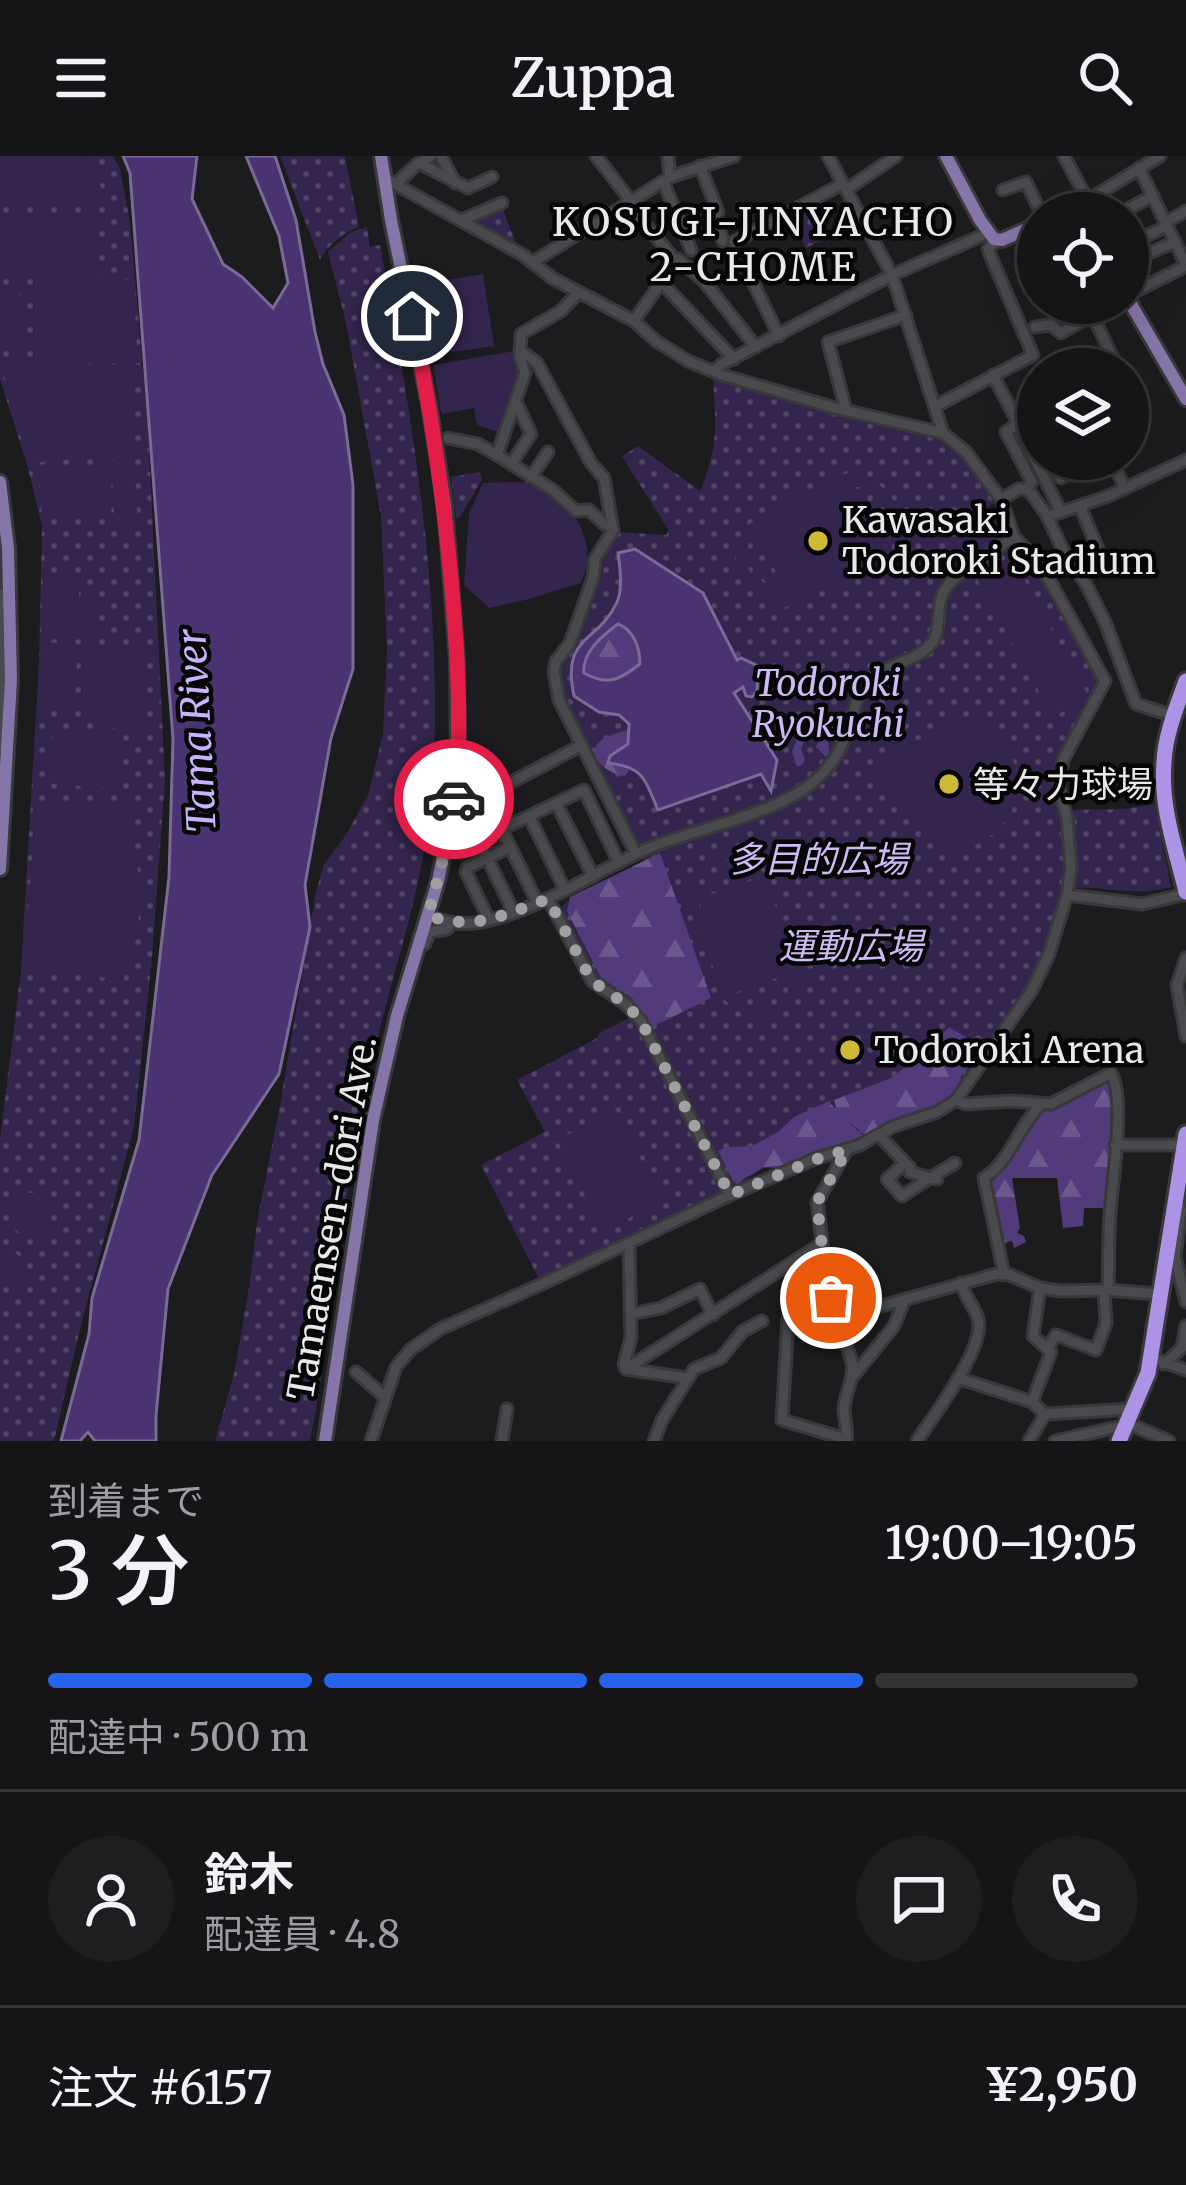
<!DOCTYPE html>
<html lang="ja">
<head>
<meta charset="utf-8">
<style>
  body { margin:0; font-family:Merriweather,"Noto Sans JP",serif; background:#1e1d1f; color:#f1f3f6; height:100vh; display:flex; flex-direction:column; font-size:45px; white-space:nowrap }
  * { box-sizing:border-box; margin:0 }
  p { font-size:39px; color:#9d9ea1 }
  .icon { flex:none; width:66px; height:66px; fill:none; stroke:currentColor; stroke-width:2; stroke-linecap:round; stroke-linejoin:round }
  .map { position:relative; height:1285px; overflow:hidden }
  .side { display:flex; flex-direction:column; background:#151416; flex:1 }
  .side>* { flex:none }
  .tools { position:absolute; left:1017px; top:36px; display:grid; gap:24px }
  .tools a { display:grid; place-items:center; width:132px; height:132px; border-radius:50%; background:#151416; box-shadow:0 12px 48px #0002,0 0 0 3px #343335; font-size:60px }
  .pin { position:absolute; display:grid; place-items:center; width:102px; height:102px; color:#fff; margin:-51px; border:6px solid #fff; border-radius:50%; box-shadow:0 3px 12px #0007 }
  .courier { position:absolute; display:grid; place-items:center; width:120px; height:120px; margin:-60px; border:9px solid #e11d48; border-radius:50%; background:#fff; color:#222; box-shadow:0 3px 15px #0007 }
  .head em { font-style:normal; font-weight:600 }
  .head div { display:flex; flex-direction:column-reverse }
  .head { display:flex; align-items:center; justify-content:space-between; height:204px; padding:0 48px }
  h1 { font-size:78px; font-weight:600; line-height:90px }
  .bar { display:grid; grid-template-columns:repeat(4,1fr); gap:18px 12px; align-content:center; height:144px; padding:0 48px }
  .bar i { height:15px; border-radius:9px; background:#343335 }
  .bar .active { background:#2563eb }
  .bar p { grid-column:span 4 }
  .line { display:flex; align-items:center; gap:30px; padding:0 48px; border-top:3px solid #343335 }
  .line div { flex:1 }
  .round { display:grid; place-items:center; flex:none; width:126px; height:126px; border-radius:63px; background:#1e1d1f }
  header { display:flex; justify-content:space-between; align-items:center; height:156px; padding:0 48px; background:#151416; font-size:54px; font-weight:600 }
  .map>svg:first-child { display:block }
  .green { fill:url(#green-dots) }
  .forest { fill:url(#forest-firs) }
  .pitch { fill:#33254d; fill-rule:evenodd }
  .water { fill:#493371; stroke:#796a96; stroke-width:3; fill-rule:evenodd }
  .lines { fill:none; stroke-linecap:round; stroke-linejoin:round }
  .minor-casing { stroke:#39383a; stroke-width:15 }
  .major-casing { stroke:#39383a; stroke-width:18 }
  .highway-casing { stroke:#39383a; stroke-width:21 }
  .minor { stroke:#4a494d; stroke-width:9 }
  .major { stroke:#8575a8; stroke-width:12 }
  .highway { stroke:#ad93e5; stroke-width:15 }
  .done { stroke:#a1a1a3; stroke-width:12; stroke-dasharray:0 21.6 }
  .route { stroke:#e11d48; stroke-width:15 }
  .poi-dot { fill:#cdb938; stroke:#060607; stroke-width:4.5 }
  .labels { text-anchor:middle; dominant-baseline:central; stroke-width:9; stroke-linejoin:round; paint-order:stroke }
  .poi-label { font-size:36px; fill:#e9e9eb; stroke:#060607; text-anchor:start }
  .park-label { font-size:36px; font-style:italic; fill:#ccbbf4; stroke:#060607 }
  .street-label { font-size:36px; fill:#e9e9eb; stroke:#060607 }
  .neighbourhood-label { font-size:39px; letter-spacing:3px; fill:#e9e9eb; stroke:#060607 }
  .water-label { font-size:39px; font-style:italic; fill:#cab3fe; stroke:#060607 }
</style>
</head>
<body>
<header><svg class="icon" aria-label="menu" viewBox="0 0 24 24"><path d="M4 6h16M4 12h16M4 18h16"/></svg>Zuppa<svg class="icon" aria-label="search" viewBox="0 0 24 24"><circle cx="10" cy="10" r="6"/><path d="M15 15l6 6"/></svg></header>
<div class="map">
<svg width="1186" height="1285" viewBox="0 0 1186 1285">
  <defs>
    <pattern id="green-dots" width="8" height="8" patternUnits="userSpaceOnUse" patternTransform="scale(3)"><rect width="8" height="8" fill="#33254d"/><path d="M2 2h.1M6 6h.1" fill="none" stroke="#514567" stroke-width="1.8" stroke-linecap="round"/></pattern>
    <pattern id="forest-firs" width="22" height="20" patternUnits="userSpaceOnUse" patternTransform="scale(3)"><rect width="22" height="20" fill="#513b7a"/><path d="M5 1l3.5 6h-7zM16 11l3.5 6h-7z" fill="#6a578d"/></pattern>
  </defs>
  <rect width="100%" height="100%" fill="#1c1b1e"/>
  <g class="green">
    <polygon points="0,0 113,0 120,13 130,66 148,271 165,624 152,802 134,971 80,1173 54,1285 0,1285 0,983 21,814 39,506 42,371 28,312 0,223"/>
    <path d="M280 0H345L359 71C345 75 327 90 320 104Z"/>
    <polygon points="501,49 516,87 516,89 473,63"/>
    <polygon points="807,50 825,83 806,92 788,60"/>
    <path d="M367 71 370 91 380 89C413 266 443 443 433 623 427 728 387 831 365 934 341 1050 333 1169 310 1285H215L234 1218 249 1132 257 1066 280 949 316 736 324 708 346 679 368 639 383 578 387 495 381 360 346 167 328 96 351 76Z"/>
    <path d="M713 222 798 244 866 267 933 280 945 285 961 299 995 346 988 351 1002 378 1032 406 1086 495 1100 525 1056 602 1053 631 1060 654 1124 653 1154 648 1171 731C1130 743 1101 727 1062 733L1040 812 1028 835 954 939 922 957 903 961 890 967 862 984 783 1012H763L744 1025 539 1123 481 1009 545 976 517 924 597 882 599 877 629 862 638 873 648 870C632 843 614 843 596 824 579 805 569 775 558 753L579 737 645 706 562 540 557 513 576 480 597 409 615 376 666 379 669 375 622 300 638 290 700 335C719 289 716 270 713 222Z"/>
    <polygon points="480,316 482,324 460,361 456,363 451,321"/>
  </g>
  <g class="forest">
    <path d="M618 468C633 474 640 492 640 508 619 524 610 529 584 517 582 496 602 480 618 468Z"/>
    <polygon points="811,565 821,568 829,575 824,578 828,581 829,596 826,601 816,591 820,580 809,582 807,579 801,593 805,604 801,610 797,610 792,596 799,578 804,576 802,574"/>
    <path d="M630 573 626 591 608 607 628 609 630 613 625 620C612 619 582 602 600 585 606 580 622 576 630 573Z"/>
    <polygon points="660,697 711,842 648,873 632,842 601,822 567,755 570,741"/>
    <path d="M949 871 983 892 960 922 963 926C941 954 931 950 902 961 889 965 877 974 866 981L839 957 863 980 860 983 783 1010 764 1011 738 1026 733 1025 718 995 726 991 752 990 778 976 794 961 829 945 838 957 834 944 891 922 922 899Z"/>
    <polygon points="1110,920 1115,951 1107,1052 1084,1052 1083,1070 1063,1072 1057,1022 1012,1022 1020,1072 1017,1077 1024,1080 1026,1086 1014,1092 1012,1085 1000,1088 986,1023 1030,962 1044,950"/>
  </g>
  <g class="pitch">
    <polygon points="0,0 86,0 111,51 0,51"/>
    <polygon points="0,59 99,61 98,121 0,119"/>
    <polygon points="483,118 494,190 439,198 428,127"/>
    <polygon points="33,122 132,124 138,205 35,204"/>
    <polygon points="20,135 24,190 0,193 0,136"/>
    <polygon points="514,195 519,220 498,276 477,269 474,252 443,258 441,256 433,209"/>
    <polygon points="0,206 142,209 130,243 129,299 29,307"/>
    <polygon points="134,302 138,371 115,372 111,304"/>
    <path d="M862 310 867 318 863 321C878 327 891 335 896 351 902 367 898 383 888 396 873 415 798 445 773 457L768 448 771 445C756 440 742 430 738 413 733 397 738 380 750 368 767 349 836 323 862 310ZM849 330C883 331 899 362 880 390ZM756 376 777 419 771 433 757 421 753 422C744 406 744 390 756 376Z"/>
    <polygon points="107,311 111,358 42,363 39,315"/>
    <path d="M511 326C517 326 524 326 530 327 570 338 603 390 580 427L529 443 489 452 464 429 469 358 483 327Z"/>
    <polygon points="1012,401 1089,541 1053,561 976,421"/>
    <polygon points="43,418 80,419 79,441 96,442 95,480 78,479 77,484 41,482"/>
    <polygon points="41,486 78,488 74,553 37,551"/>
    <polygon points="85,493 139,495 144,499 144,577 94,569 82,546"/>
    <path d="M968 560C1010 563 1026 622 1011 656 1003 673 985 685 969 692 960 695 951 697 942 693 932 687 923 675 916 666 902 651 882 636 877 615L886 599Z"/>
    <polygon points="53,574 123,581 120,634 48,627"/>
    <path d="M36 647H130L138 717 145 730C136 762 138 794 123 824L24 811Z"/>
    <path d="M732 697 751 703 764 718 804 828 798 825C789 865 753 874 725 844L684 732C703 715 699 698 732 697ZM726 704 742 708 756 723 698 743 712 788C702 763 686 737 705 713ZM788 818C795 855 755 866 731 841V838Z"/>
    <polygon points="616,954 662,1045 603,1075 557,984"/>
    <path d="M13 1034 54 1041 46 1088C11 1078 5 1070 13 1034Z"/>
    <path d="M0 1091C24 1097 31 1111 26 1135L0 1130Z"/>
  </g>
  <g class="water">
    <polygon points="123,0 197,0 192,43 223,108 242,121 273,152 288,127 279,80 246,0 275,0 296,64 315,176 323,208 344,259 353,329 353,513 331,582 305,729 310,771 279,918 212,1019 168,1133 156,1259 156,1285 95,1285 88,1276 80,1285 61,1285 89,1178 92,1142 139,984 169,721 173,583 130,17"/>
    <path d="M635 393 703 437 737 504 741 502 762 512 758 518 757 535 752 541 746 540 743 531 734 537 777 604 771 635 761 618 658 654C644 622 644 611 608 607L610 600 628 588 629 568 619 559 599 556 574 540C561 478 598 488 617 446 623 433 620 411 618 397ZM618 468C634 474 640 492 640 508 620 523 609 531 584 517 582 496 602 480 618 468Z"/>
  </g>
  <g class="lines">
    <g class="minor-casing">
      <g id="minor">
        <polyline points="441,0 455,27"/>
        <polyline points="596,0 630,44"/>
        <polyline points="668,0 670,21"/>
        <polyline points="828,0 892,119 943,277"/>
        <polyline points="1064,0 1087,43"/>
        <polyline points="419,7 468,32 492,21"/>
        <polyline points="700,10 718,56 714,58 723,85"/>
        <polyline points="1139,12 1186,109"/>
        <polyline points="663,25 691,94"/>
        <polyline points="397,27 417,8 431,0"/>
        <polyline points="846,34 896,0"/>
        <polyline points="1003,34 1026,26 1041,57"/>
        <polyline points="627,46 674,103 679,104 703,124 756,191"/>
        <polyline points="1070,55 1160,0"/>
        <polyline points="1120,57 1153,40"/>
        <polyline points="462,64 502,47"/>
        <polyline points="1166,66 1186,55"/>
        <polyline points="734,86 842,28"/>
        <polyline points="1132,87 1167,70"/>
        <polyline points="533,106 670,21 734,0"/>
        <polyline points="1128,106 1175,86"/>
        <polyline points="752,124 779,180"/>
        <polyline points="662,127 734,203"/>
        <polyline points="578,137 561,155 521,178 520,201 525,217 497,299 553,334 576,355 589,354 604,368 612,372"/>
        <polyline points="1128,139 1186,110"/>
        <polyline points="1093,160 1118,213"/>
        <polyline points="634,165 677,103"/>
        <polyline points="1035,171 1050,169 1061,177 1115,147"/>
        <polyline points="520,194 537,207 591,307 604,322 613,374 595,403 593,422 570,487 556,505 554,515 559,544 636,698"/>
        <polyline points="714,215 722,208 892,119 988,77"/>
        <polyline points="993,219 1017,265 1016,269 1006,276 1032,326 1026,333"/>
        <polyline points="1128,240 1130,245"/>
        <polyline points="936,250 1033,199 989,96 988,93 997,84"/>
        <polyline points="846,254 828,186 906,159"/>
        <polyline points="1017,267 1061,356"/>
        <polyline points="448,282 478,288 497,299"/>
        <polyline points="1051,303 1061,322 1104,303"/>
        <polyline points="1111,303 1125,332"/>
        <polyline points="511,308 531,278 516,246"/>
        <polyline points="531,321 548,296"/>
        <polyline points="1001,343 1019,333 1025,333 1031,337 1046,358 1064,396 1086,428 1105,466 1136,548 1174,560"/>
        <polyline points="1080,350 1102,403 1101,407"/>
        <polyline points="1047,361 1108,340 1186,304"/>
        <polyline points="0,438 2,523 0,591"/>
        <polyline points="510,627 582,589"/>
        <polyline points="556,647 593,720"/>
        <polyline points="529,660 565,734"/>
        <polyline points="476,679 513,755"/>
        <polyline points="1067,739 1142,748 1186,738"/>
        <polyline points="548,743 592,825 627,849 641,865 730,1039"/>
        <polyline points="537,746 503,676 506,671 584,634 619,707"/>
        <path d="M428 760C446 766 463 770 482 766 542 753 594 716 649 692 700 671 778 659 818 622 834 607 844 588 850 568 854 556 856 543 862 533 879 507 912 509 930 489 943 475 935 453 943 437 956 412 992 398 1014 381"/>
        <polyline points="489,764 466,716 467,712 510,691"/>
        <polyline points="425,788 429,776 447,773 451,767"/>
        <polyline points="1186,802 1177,829 1186,880"/>
        <path d="M956 944 966 948 1011 945 1051 948 1111 917C1126 943 1112 1025 1110 1058 1108 1084 1109 1109 1108 1135"/>
        <polyline points="879,979 910,1012 910,1016 930,1022 902,1040 887,1023 905,1007"/>
        <polyline points="1115,989 1184,989"/>
        <polyline points="937,1023 930,1022 955,1007"/>
        <polyline points="1178,1045 1181,1054 1175,1101 1186,1146"/>
        <polyline points="629,1087 631,1182 624,1208 626,1213 687,1222"/>
        <path d="M1004 1118 984 1022C1011 1005 1018 970 1042 948"/>
        <polyline points="631,1158 661,1152 700,1133 713,1159"/>
        <polyline points="1047,1193 1056,1179 1096,1194 1106,1167 1104,1134"/>
        <polyline points="1151,1202 1186,1214"/>
        <polyline points="1164,1208 1182,1192 1186,1170"/>
        <polyline points="626,1213 821,1088"/>
        <polyline points="356,1216 385,1241"/>
        <polyline points="855,1218 894,1170 905,1143"/>
        <polyline points="958,1222 1032,1246 1045,1258 1134,1253"/>
        <polyline points="1032,1246 1051,1196 1033,1180 1040,1132"/>
        <polyline points="846,1283 782,1264 788,1162 813,1164 838,1162 997,1118 1010,1119 1040,1132 1060,1135 1104,1134 1161,1138"/>
        <polyline points="371,1285 396,1211 410,1194 440,1173 542,1128 730,1039 817,1002 860,989 894,970 937,956 956,944 1032,834 1049,798 1067,739 1071,712 1067,662 1059,633 1063,604 1105,525 1054,432 1032,399 1014,381 1001,343 966,296 943,277 835,252 722,219 688,205 656,185 634,165 552,122 523,99 386,23"/>
        <polyline points="502,1285 507,1253"/>
        <polyline points="654,1285 662,1264 694,1213 721,1202 743,1175 762,1165"/>
        <path d="M846 1285C848 1272 844 1264 844 1252 845 1238 853 1225 853 1209L828 1132 817 1046 847 994"/>
        <path d="M917 1285C933 1260 986 1192 978 1163 975 1151 964 1140 961 1127"/>
        <polyline points="1029,1285 1045,1258"/>
        <polyline points="1055,1285 1113,1272 1134,1270 1169,1285"/>
      </g>
    </g>
    <g class="major-casing">
      <g id="major">
        <polyline points="946,0 980,64 994,83 1002,84 1038,68"/>
        <polyline points="1061,57 1074,57"/>
        <polyline points="1128,143 1186,243"/>
        <polyline points="0,326 8,392 11,524 0,713"/>
        <polyline points="325,1285 373,964 397,860 438,725 454,647 458,602 457,504 445,350 429,248 391,64 381,0"/>
      </g>
    </g>
    <g class="highway-casing">
      <g id="highway">
        <path d="M1186 525C1177 550 1165 579 1164 606 1160 650 1176 694 1186 736"/>
        <polyline points="1119,1285 1148,1217 1186,978"/>
      </g>
    </g>
    <use href="#minor" class="minor"/>
    <use href="#major" class="major"/>
    <use href="#highway" class="highway"/>
  </g>
  <g class="lines">
    <path class="done" d="M454 643 442 707 428 760C478 775 501 759 548 743L592 825 627 849 641 865 730 1039 817 1003 847 994 817 1046 825 1118 831 1142"/>
    <path class="route" d="M412 160C434 269 449 376 456 487 459 539 461 591 454 643"/>
  </g>
  <g class="poi-dot">
    <circle cx="818" cy="385" r="12"/>
    <circle cx="949" cy="628" r="12"/>
    <circle cx="850" cy="894" r="12"/>
  </g>
  <g class="labels">
    <g class="poi-label">
      <text x="842" y="364">Kawasaki<tspan x="842" dy="41">Todoroki Stadium</tspan></text>
      <text x="973" y="628">等々力球場</text>
      <text x="874" y="894">Todoroki Arena</text>
    </g>
    <g class="park-label">
      <text x="828" y="527">Todoroki<tspan x="828" dy="41">Ryokuchi</tspan></text>
      <text x="818" y="703">多目的広場</text>
      <text x="851" y="790">運動広場</text>
    </g>
    <g class="street-label">
      <text transform="translate(332 1062) rotate(-80)">Tamaensen-dōri Ave.</text>
    </g>
    <g class="neighbourhood-label">
      <text x="754" y="66">KOSUGI-JINYACHO<tspan x="754" dy="45">2-CHOME</tspan></text>
    </g>
    <g class="water-label">
      <text transform="translate(197 575) rotate(-93)">Tama River</text>
    </g>
  </g>
</svg>
<div class="tools">
<a><svg class="icon" aria-label="locate" viewBox="0 0 24 24"><circle cx="12" cy="12" r="6"/><path d="M12 2v4M12 18v4M2 12h4M18 12h4"/></svg></a>
<a><svg class="icon" aria-label="layers" viewBox="0 0 24 24"><path d="M12 4l9 5-9 5-9-5zM3 14l9 5 9-5"/></svg></a>
</div>
<div class="pin" style="left:831px;top:1142px;background:#ea580c"><svg class="icon" aria-label="bag" viewBox="0 0 24 24"><path d="M5 8h14l-1 12H6zM9 8a3 3 0 0 1 6 0"/></svg></div>
<div class="pin" style="left:412px;top:160px;background:#1f2937"><svg class="icon" aria-label="home" viewBox="0 0 24 24"><path d="M3 11l9-7 9 7M6 9v11h12V9"/></svg></div>
<div class="courier" style="left:454px;top:643px"><svg class="icon" aria-label="car" viewBox="0 0 24 24"><path d="M5 17H2v-5l4-1 3-4h7l3 4 3 1v5h-3M9 17h6M6 11h13"/><circle cx="7" cy="17" r="2"/><circle cx="17" cy="17" r="2"/></svg></div>
</div>
<section class="side">
<div class="head"><div><h1>3 分</h1><p>到着まで</p></div><em>19:00–19:05</em></div>
<div class="bar"><i class="active"></i><i class="active"></i><i class="active"></i><i></i><p>配達中 · 500 m</p></div>
<div class="line" style="height:216px"><a class="round"><svg class="icon" aria-label="person" viewBox="0 0 24 24"><circle cx="12" cy="8" r="4"/><path d="M4 21q1-7 8-7t8 7"/></svg></a><div><b>鈴木</b><p>配達員 · 4.8</p></div><a class="round"><svg class="icon" aria-label="chat" viewBox="0 0 24 24"><path d="M4 5h16v11H9l-5 4z"/></svg></a><a class="round"><svg class="icon" aria-label="phone" viewBox="0 0 24 24"><path d="M5 4h4l2 5-3 2q2 4 5 5l2-3 5 2v4C11 20 4 13 5 4z"/></svg></a></div>
<div class="line" style="height:156px"><div>注文 #6157</div><b>¥2,950</b></div>
</section>
</body>
</html>
